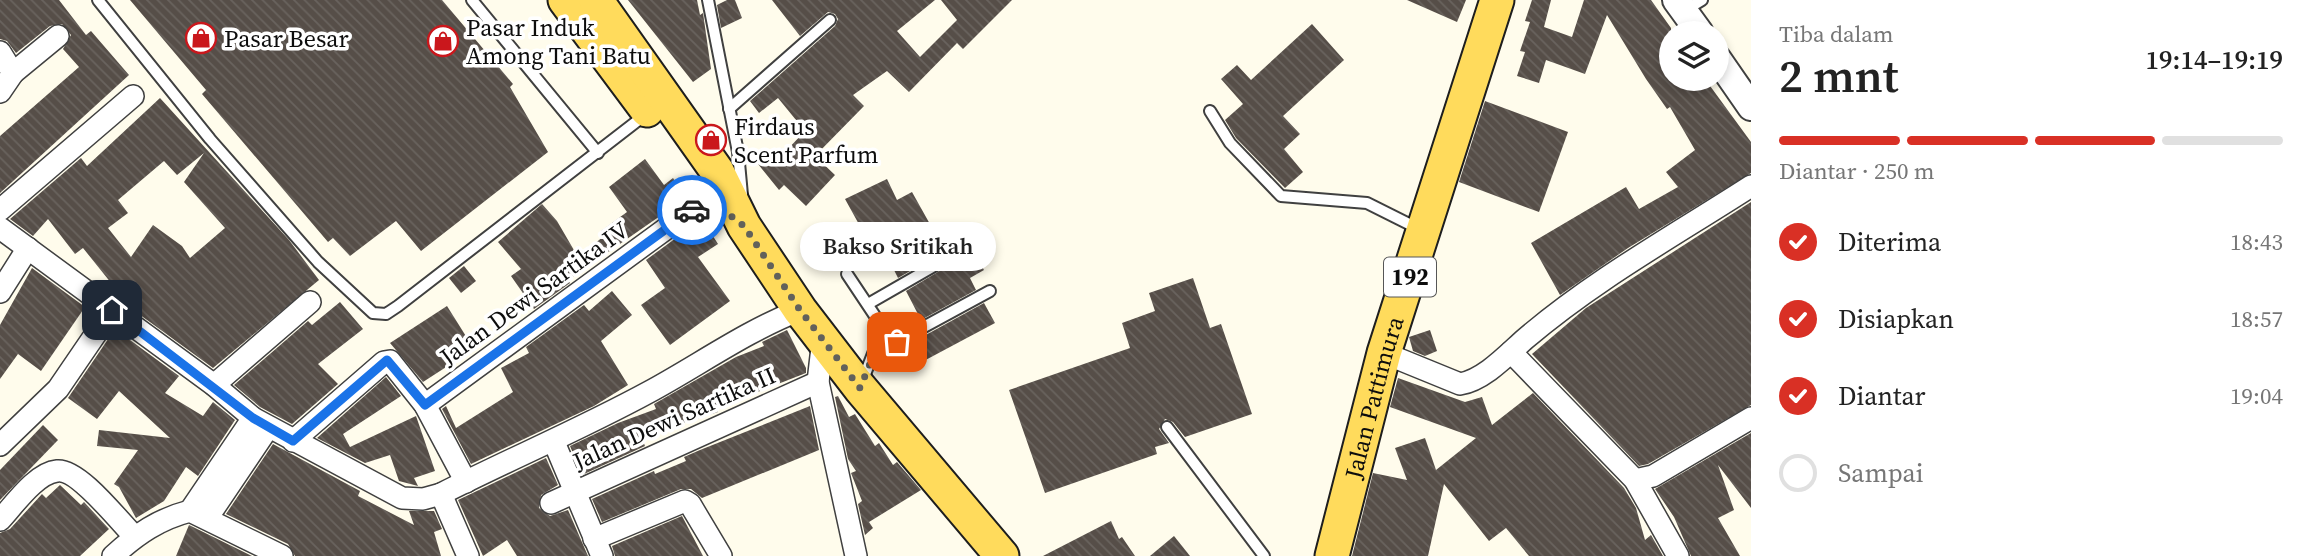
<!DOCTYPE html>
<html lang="id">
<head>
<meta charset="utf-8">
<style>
  body { margin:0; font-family:"Source Serif 4",serif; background:#f6f6f6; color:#222; height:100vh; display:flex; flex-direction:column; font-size:26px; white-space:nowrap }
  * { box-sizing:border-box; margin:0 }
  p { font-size:23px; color:#767676 }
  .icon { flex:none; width:38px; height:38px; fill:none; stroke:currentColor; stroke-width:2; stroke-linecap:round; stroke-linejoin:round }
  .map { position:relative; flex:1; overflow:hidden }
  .sheet { display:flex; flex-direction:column; background:#fff; width:560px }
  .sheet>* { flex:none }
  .controls { position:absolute; left:1659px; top:21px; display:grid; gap:14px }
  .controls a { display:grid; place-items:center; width:70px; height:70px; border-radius:50%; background:#fff; box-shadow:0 4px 10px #0003; font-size:35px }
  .pin { position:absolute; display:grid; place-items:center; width:60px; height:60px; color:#fff; margin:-30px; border-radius:14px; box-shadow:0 4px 10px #0006 }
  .courier { position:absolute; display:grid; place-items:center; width:70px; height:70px; margin:-35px; border:5px solid #1a73e8; border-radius:50%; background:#fff; color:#222; box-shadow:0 2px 9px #0007 }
  .bubble { position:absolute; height:49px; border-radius:24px; background:#fff; box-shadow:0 4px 10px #0003; font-size:23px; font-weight:600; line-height:49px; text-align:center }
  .overview em { font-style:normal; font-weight:600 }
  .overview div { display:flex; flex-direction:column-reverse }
  .overview { display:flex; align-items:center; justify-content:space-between; height:119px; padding:0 28px }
  h1 { font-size:46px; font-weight:600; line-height:52px }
  .bar { display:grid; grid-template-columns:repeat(4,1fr); gap:10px 7px; align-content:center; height:84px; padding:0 28px }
  .bar i { height:9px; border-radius:5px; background:#e0e0e0 }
  .bar .on { background:#d93025 }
  .bar p { grid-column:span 4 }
  ol { padding:0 28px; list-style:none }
  li { display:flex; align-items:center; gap:21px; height:77px }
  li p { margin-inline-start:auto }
  li .icon { padding:7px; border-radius:50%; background:#d93025; color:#fff; stroke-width:4 }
  li:last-child { color:#767676 }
  li i { width:38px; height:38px; border:4px solid #e0e0e0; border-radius:50% }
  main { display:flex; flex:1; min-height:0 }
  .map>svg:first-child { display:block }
  .building { fill:url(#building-back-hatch); fill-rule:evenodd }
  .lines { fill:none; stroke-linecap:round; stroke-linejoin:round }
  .service-casing { stroke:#404040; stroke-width:14 }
  .minor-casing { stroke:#404040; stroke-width:24 }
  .tertiary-casing { stroke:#404040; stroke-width:30 }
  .primary-casing { stroke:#1e1e1e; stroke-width:37 }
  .service { stroke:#fff; stroke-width:10 }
  .minor { stroke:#fff; stroke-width:21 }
  .tertiary { stroke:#fff; stroke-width:26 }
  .primary { stroke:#ffdb5c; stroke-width:33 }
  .done { stroke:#62615b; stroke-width:7; stroke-dasharray:0 12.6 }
  .route { stroke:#1a73e8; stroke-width:9 }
  .labels { text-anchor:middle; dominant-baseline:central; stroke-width:7; stroke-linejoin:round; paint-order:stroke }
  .shield { fill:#fff; stroke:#565656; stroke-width:2 }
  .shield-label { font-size:23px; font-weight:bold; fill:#0d0d0d }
  .poi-label { font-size:24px; fill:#0d0d0d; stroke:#fff; text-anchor:start }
  .street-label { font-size:24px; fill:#0d0d0d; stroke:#fff }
</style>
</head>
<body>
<main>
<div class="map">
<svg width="1751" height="556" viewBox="0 0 1751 556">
  <defs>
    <pattern id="building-back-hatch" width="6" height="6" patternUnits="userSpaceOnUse" patternTransform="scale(1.75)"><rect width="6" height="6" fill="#564e48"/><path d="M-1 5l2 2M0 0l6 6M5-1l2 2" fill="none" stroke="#69635e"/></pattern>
  </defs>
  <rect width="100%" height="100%" fill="#fffcec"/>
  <g class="building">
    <polygon points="0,0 59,0 86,35 91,31 129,75 0,193 0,136 79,67 63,49 71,35 62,24 50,26 16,53 7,41 0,39"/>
    <polygon points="130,0 442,0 513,84 510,87 548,152 421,251 396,221 350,256 333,238 328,242 202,94 206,90"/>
    <polygon points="628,0 697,0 700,15 703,13 711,69 693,82"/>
    <polygon points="727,0 735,0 742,18 721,28 717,5"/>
    <polygon points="772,0 935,0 897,31 920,57 957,20 941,0 1012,0 963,49 957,43 909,92 887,71 853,95 864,106 815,156 835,175 806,206 784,185 779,190 758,164 781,148 785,152 805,131 778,98 759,113 750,101 835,26 838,19 835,14 828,12 800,36"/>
    <polygon points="1407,0 1466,0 1457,22"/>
    <polygon points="1532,0 1551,0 1544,27 1572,37 1584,0 1651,0 1671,28 1671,79 1705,79 1751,142 1751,173 1628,248 1560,295 1531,243 1626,187 1639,209 1678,187 1666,172 1695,150 1670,107 1667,109 1646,79 1607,15 1585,74 1546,60 1539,83 1517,76 1525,52 1520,51 1530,22 1525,21"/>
    <polygon points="1312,24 1344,60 1283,116 1300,134 1284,149 1303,172 1285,188 1236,138 1225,120 1243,104 1221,79 1237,65 1251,80"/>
    <path d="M160 98 289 240 319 280 213 368 132 309 83 248 75 254 48 219 33 236 10 219 81 158 87 166ZM204 153 184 182 225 228 190 258 182 246 153 225 131 257 108 228 128 213 118 200 164 161 177 175Z"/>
    <polygon points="1485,101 1568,132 1539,212 1459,182"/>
    <polygon points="645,159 664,185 673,178 686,198 568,280 570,283 534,309 511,276 521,269 498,242 542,204 557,221 578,257 604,236 601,231 627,212 609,187"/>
    <polygon points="887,179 897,200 912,192 945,251 898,278 890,262 882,266 845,199"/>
    <polygon points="1751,202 1751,405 1648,464 1639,466 1532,354 1586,308"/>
    <polygon points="702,219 718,244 698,257 730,301 670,345 641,305 665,288 646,260"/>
    <polygon points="973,251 984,270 970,278 976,290 921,320 906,291"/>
    <polygon points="464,266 476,281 461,293 449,278"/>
    <polygon points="32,268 85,307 41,371 18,354 0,379 0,325"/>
    <polygon points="1193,278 1210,328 1221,324 1252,414 1185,437 1173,422 1165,419 1159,429 1169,443 1155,447 1157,454 1045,493 1009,390 1130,348 1122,323 1155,311 1149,293"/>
    <polygon points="612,291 632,315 601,341 628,385 594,406 471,464 442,409 446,406 456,428 513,392 501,368 529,353 526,347 584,305 589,311"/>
    <polygon points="340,302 363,329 318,364 338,384 292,424 260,407 234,385 308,321 312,325"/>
    <polygon points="984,303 995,323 903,372 893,353"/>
    <polygon points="447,306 474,349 423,382 390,343"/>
    <polygon points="115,329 179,376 165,393 203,416 213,402 235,420 198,476 186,467 164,501 136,518 119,487 114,484 138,450 97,446 99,430 170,438 119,391 97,419 68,398"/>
    <polygon points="787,330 806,368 806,373 717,408 718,412 680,424 680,427 642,438 645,446 582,475 570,446 618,423 656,409 654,404 736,357 764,346 762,342"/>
    <polygon points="1430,330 1437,351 1425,356 1413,351 1409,337"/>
    <polygon points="386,377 401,396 343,434 350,447 416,416 435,471 414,478 418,486 399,481 390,455 365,463 317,438"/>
    <polygon points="1398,378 1465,402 1482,397 1492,425 1533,393 1624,488 1636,508 1645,540 1651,535 1663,556 1529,556 1506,528 1489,541 1444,484 1428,556 1352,556 1373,473 1407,480 1395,448 1425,438 1436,470 1476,438 1390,407"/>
    <polygon points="838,396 849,417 855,414 875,446 879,443 893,465 897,462 921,490 869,522 873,528 865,535 858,504 862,501 851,473 856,471 848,459 835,397"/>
    <polygon points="810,406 819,450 702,498 691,489 681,489 602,522 592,499 654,471 655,474 686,461 684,457 700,450"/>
    <polygon points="43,425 58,440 0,500 0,470"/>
    <polygon points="1751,433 1751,508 1718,465 1734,510 1718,518 1740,556 1691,556 1674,517 1655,489"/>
    <polygon points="273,444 360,491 358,496 414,525 409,511 434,511 442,529 434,532 441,556 295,556 288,544 226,514"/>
    <polygon points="546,458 558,485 541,495 539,508 550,516 568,510 588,556 517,556 507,540 483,556 458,500"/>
    <polygon points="60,485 81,505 84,502 109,529 80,556 0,556 0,533 10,529 42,494 46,498"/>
    <polygon points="682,516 703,556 615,556 612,546"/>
    <polygon points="1111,521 1119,539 1122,537 1135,556 1043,556"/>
    <polygon points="189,525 252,556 176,556"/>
    <polygon points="1174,536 1190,556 1150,556"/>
  </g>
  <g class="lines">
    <g class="service-casing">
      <g id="service">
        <polyline points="98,0 210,139 318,262 373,313 386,314 398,306 645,115"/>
        <polyline points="472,0 598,153"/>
        <polyline points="708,0 738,152 742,195"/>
        <polyline points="1684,11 1702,0"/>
        <polyline points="729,109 830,20"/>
        <polyline points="1210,111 1230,143 1281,196 1367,203 1419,229"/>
        <polyline points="847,274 883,328 862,382"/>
        <polyline points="868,304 955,254"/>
        <polyline points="874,354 990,291"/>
        <polyline points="1167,427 1264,556"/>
      </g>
    </g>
    <g class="minor-casing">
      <g id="minor">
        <polyline points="0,52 13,73 0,92"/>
        <polyline points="13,73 58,36"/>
        <polyline points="0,210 133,96"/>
        <path d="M0 228 214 385 253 418 402 498 423 499 441 494C510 459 581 429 649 392 699 365 746 331 800 310"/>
        <polyline points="0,292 28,248"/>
        <polyline points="823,339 818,382 856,556"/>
        <polyline points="1511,352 1635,480 1678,556"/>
        <path d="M1384 353 1460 384C1484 380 1507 355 1525 339 1594 280 1675 235 1751 186"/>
        <polyline points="214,385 310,302"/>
        <polyline points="425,405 708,198"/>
        <polyline points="293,441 384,362 390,361 425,405 466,482"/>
        <polyline points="554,442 602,556"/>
        <polyline points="0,445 58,389 112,310"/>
        <polyline points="1635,480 1653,476 1751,418"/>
        <polyline points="441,494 468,556"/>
        <polyline points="551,503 818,382"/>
        <polyline points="190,511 253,418"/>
        <polyline points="208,517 268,428"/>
        <path d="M0 520C14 505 36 473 57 471 78 468 119 521 134 536"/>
        <polyline points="594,539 685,501 690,504 721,556"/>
        <path d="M113 556C137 534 159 519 190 511L282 556"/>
      </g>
    </g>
    <g class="tertiary-casing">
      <g id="tertiary">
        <polyline points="1676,0 1700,33"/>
        <polyline points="1717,58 1751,107"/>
      </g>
    </g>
    <g class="primary-casing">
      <g id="primary">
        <polyline points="565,0 647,110"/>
        <polyline points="596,0 717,171 744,226 800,310 860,388 1002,556"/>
        <path id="s1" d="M1332 556 1384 353 1497 0"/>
      </g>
    </g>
    <use href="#service" class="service"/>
    <use href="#minor" class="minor"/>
    <use href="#tertiary" class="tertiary"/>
    <use href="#primary" class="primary"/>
  </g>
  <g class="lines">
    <polyline class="done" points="692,210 708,198 744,226 800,310 860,388 874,354 897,342"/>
    <polyline class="route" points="112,310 253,418 293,441 387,360 425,405 692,210"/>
  </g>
  <defs>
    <g id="shop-ring" transform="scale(1.575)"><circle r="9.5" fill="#fff" stroke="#ca171c" stroke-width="1.5"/><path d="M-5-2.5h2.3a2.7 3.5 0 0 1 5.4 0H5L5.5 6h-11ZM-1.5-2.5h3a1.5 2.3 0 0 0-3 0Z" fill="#ca171c"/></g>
  </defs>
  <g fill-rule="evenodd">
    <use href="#shop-ring" x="201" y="38"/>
    <use href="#shop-ring" x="443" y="41"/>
    <use href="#shop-ring" x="711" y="140"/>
  </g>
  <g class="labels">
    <rect class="shield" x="1384" y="257.5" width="52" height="39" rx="5"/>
    <g class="shield-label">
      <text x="1410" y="277">192</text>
    </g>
    <g class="poi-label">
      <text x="466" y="27">Pasar Induk<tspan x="466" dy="28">Among Tani Batu</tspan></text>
      <text x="224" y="38">Pasar Besar</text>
      <text x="734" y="126">Firdaus<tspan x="734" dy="28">Scent Parfum</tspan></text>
    </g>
    <g class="street-label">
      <text transform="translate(534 293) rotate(-36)">Jalan Dewi Sartika IV</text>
      <text stroke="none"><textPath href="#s1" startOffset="164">Jalan Pattimura</textPath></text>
      <text transform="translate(674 418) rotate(-24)">Jalan Dewi Sartika II</text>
    </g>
  </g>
</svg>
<div class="controls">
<a><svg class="icon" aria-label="layers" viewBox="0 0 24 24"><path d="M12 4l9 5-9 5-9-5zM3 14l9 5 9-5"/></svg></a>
</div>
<div class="pin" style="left:897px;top:342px;background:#ea580c"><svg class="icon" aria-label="bag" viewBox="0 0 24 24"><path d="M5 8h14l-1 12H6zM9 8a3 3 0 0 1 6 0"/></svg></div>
<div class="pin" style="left:112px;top:310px;background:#1f2937"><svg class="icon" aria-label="home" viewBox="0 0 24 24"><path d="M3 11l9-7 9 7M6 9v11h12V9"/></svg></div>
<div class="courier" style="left:692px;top:210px"><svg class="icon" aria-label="car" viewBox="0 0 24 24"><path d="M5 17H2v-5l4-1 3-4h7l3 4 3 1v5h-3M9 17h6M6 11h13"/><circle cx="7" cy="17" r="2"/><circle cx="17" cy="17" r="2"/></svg></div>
<div class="bubble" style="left:800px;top:222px;width:196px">Bakso Sritikah</div>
</div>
<section class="sheet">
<div class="overview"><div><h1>2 mnt</h1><p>Tiba dalam</p></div><em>19:14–19:19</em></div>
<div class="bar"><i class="on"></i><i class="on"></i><i class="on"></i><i></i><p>Diantar · 250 m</p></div>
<ol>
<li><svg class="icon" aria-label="check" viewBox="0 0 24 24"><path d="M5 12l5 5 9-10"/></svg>Diterima<p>18:43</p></li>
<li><svg class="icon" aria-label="check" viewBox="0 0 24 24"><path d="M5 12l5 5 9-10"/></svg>Disiapkan<p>18:57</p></li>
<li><svg class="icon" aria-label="check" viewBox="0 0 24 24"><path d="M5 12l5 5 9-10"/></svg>Diantar<p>19:04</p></li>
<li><i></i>Sampai</li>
</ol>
</section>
</main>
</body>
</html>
